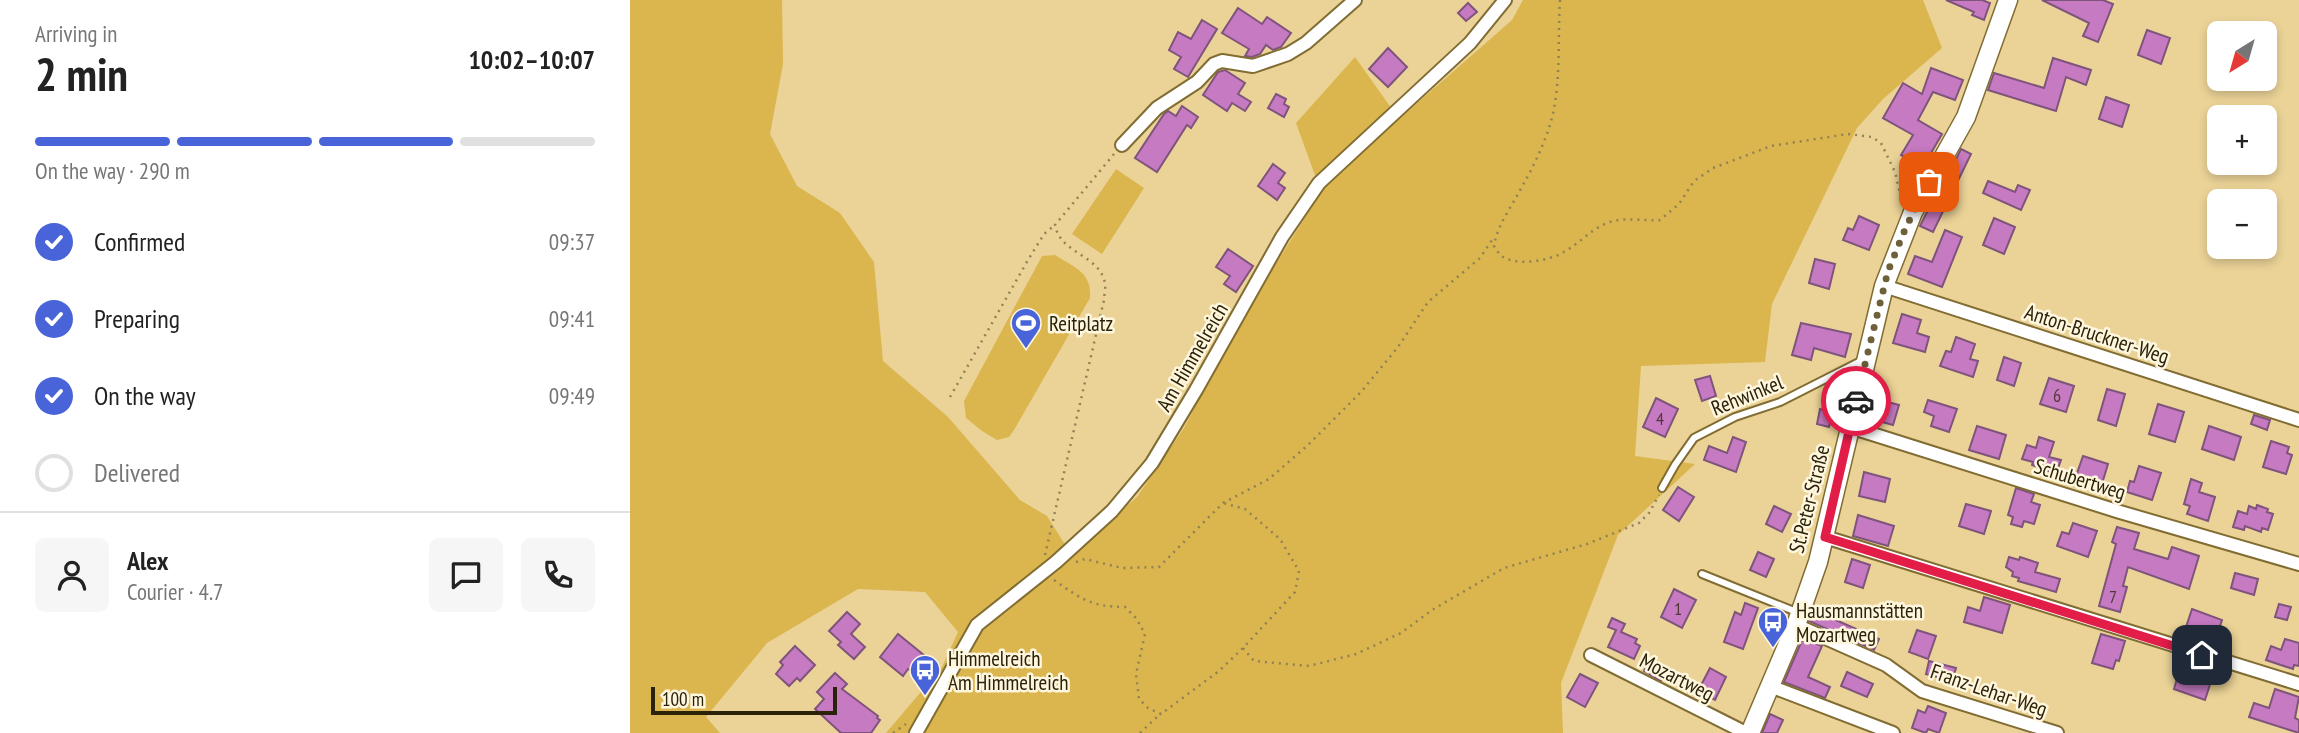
<!DOCTYPE html>
<html lang="en">
<head>
<meta charset="utf-8">
<style>
  body { margin:0; font-family:"PT Sans Narrow",sans-serif; background:#f6f6f6; color:#222; height:100vh; display:flex; flex-direction:column; font-size:26px; white-space:nowrap }
  * { box-sizing:border-box; margin:0 }
  p { font-size:23px; color:#767676 }
  .icon { flex:none; width:38px; height:38px; fill:none; stroke:currentColor; stroke-width:2; stroke-linecap:round; stroke-linejoin:round }
  .map { position:relative; flex:1; overflow:hidden }
  .panel { display:flex; flex-direction:column; background:#fff; width:630px }
  .panel>* { flex:none }
  .needle { width:46px; rotate:217deg }
  .fabs { position:absolute; left:1577px; top:21px; display:grid; gap:14px }
  .fabs a { display:grid; place-items:center; width:70px; height:70px; border-radius:10px; background:#fff; box-shadow:0 4px 10px #0003; font-size:35px }
  .scale { position:absolute; left:21px; bottom:18px; width:186px; box-sizing:border-box; padding-left:7px; border:4px solid #2a2209; border-top:0; font-size:19px; line-height:24px; white-space:nowrap; color:#2a2209; -webkit-text-stroke:5px #fff6de; paint-order:stroke }
  .pin { position:absolute; display:grid; place-items:center; width:60px; height:60px; color:#fff; margin:-30px; border-radius:14px; box-shadow:0 4px 10px #0006 }
  .courier { position:absolute; display:grid; place-items:center; width:70px; height:70px; margin:-35px; border:5px solid #e11d48; border-radius:50%; background:#fff; color:#222; box-shadow:0 2px 9px #0007 }
  .head em { font-style:normal; font-weight:600 }
  .head div { display:flex; flex-direction:column-reverse }
  .head { display:flex; align-items:center; justify-content:space-between; height:119px; padding:0 35px }
  h1 { font-size:46px; font-weight:600; line-height:52px }
  .bar { display:grid; grid-template-columns:repeat(4,1fr); gap:10px 7px; align-content:center; height:84px; padding:0 35px }
  .bar i { height:9px; border-radius:5px; background:#e0e0e0 }
  .bar .on { background:#4964d8 }
  .bar p { grid-column:span 4 }
  .line { display:flex; align-items:center; gap:18px; padding:0 35px; border-top:2px solid #e0e0e0 }
  .line div { flex:1 }
  .round { display:grid; place-items:center; flex:none; width:74px; height:74px; border-radius:10px; background:#f6f6f6 }
  ol { padding:0 35px; list-style:none }
  li { display:flex; align-items:center; gap:21px; height:77px }
  li p { margin-inline-start:auto }
  li .icon { padding:7px; border-radius:50%; background:#4964d8; color:#fff; stroke-width:4 }
  li:last-child { color:#767676 }
  li i { width:38px; height:38px; border:4px solid #e0e0e0; border-radius:50% }
  main { display:flex; flex:1; min-height:0 }
  .map>svg:first-child { display:block }
  .green { fill:#dbb64e }
  .building { fill:#c67ac1; stroke:#7f547c; stroke-width:2 }
  .lines { fill:none; stroke-linecap:round; stroke-linejoin:round }
  .lane-casing { stroke:#816c32; stroke-width:10 }
  .street-casing { stroke:#816c32; stroke-width:16 }
  .secondary-casing { stroke:#816c32; stroke-width:21 }
  .path { stroke:#918155; stroke-width:2.5; stroke-dasharray:2 5; stroke-linecap:butt }
  .lane { stroke:#fff; stroke-width:6 }
  .street { stroke:#fff; stroke-width:12 }
  .secondary { stroke:#fff; stroke-width:18 }
  .done { stroke:#6e603b; stroke-width:7; stroke-dasharray:0 12.6 }
  .route { stroke:#e11d48; stroke-width:9 }
  .labels { text-anchor:middle; dominant-baseline:central; stroke-width:5; stroke-linejoin:round; paint-order:stroke }
  .number-label { font-size:18px; fill:#513837 }
  .poi-label { font-size:21px; fill:#2a2209; stroke:#fff6de; text-anchor:start }
  .street-label { font-size:21px; fill:#2a2209; stroke:#fff6de }
</style>
</head>
<body>
<main>
<section class="panel">
<div class="head"><div><h1>2 min</h1><p>Arriving in</p></div><em>10:02–10:07</em></div>
<div class="bar"><i class="on"></i><i class="on"></i><i class="on"></i><i></i><p>On the way · 290 m</p></div>
<ol>
<li><svg class="icon" aria-label="check" viewBox="0 0 24 24"><path d="M5 12l5 5 9-10"/></svg>Confirmed<p>09:37</p></li>
<li><svg class="icon" aria-label="check" viewBox="0 0 24 24"><path d="M5 12l5 5 9-10"/></svg>Preparing<p>09:41</p></li>
<li><svg class="icon" aria-label="check" viewBox="0 0 24 24"><path d="M5 12l5 5 9-10"/></svg>On the way<p>09:49</p></li>
<li><i></i>Delivered</li>
</ol>
<div class="line" style="height:126px"><a class="round"><svg class="icon" aria-label="person" viewBox="0 0 24 24"><circle cx="12" cy="8" r="4"/><path d="M4 21q1-7 8-7t8 7"/></svg></a><div><b>Alex</b><p>Courier · 4.7</p></div><a class="round"><svg class="icon" aria-label="chat" viewBox="0 0 24 24"><path d="M4 5h16v11H9l-5 4z"/></svg></a><a class="round"><svg class="icon" aria-label="phone" viewBox="0 0 24 24"><path d="M5 4h4l2 5-3 2q2 4 5 5l2-3 5 2v4C11 20 4 13 5 4z"/></svg></a></div>
</section>
<div class="map">
<svg width="1669" height="733" viewBox="0 0 1669 733">
  <rect width="100%" height="100%" fill="#ebd397"/>
  <g class="green">
    <polygon points="0,0 152,0 153,64 140,134 167,186 210,213 244,262 253,361 318,417 390,500 417,516 441,554 507,497 554,428 610,321 691,192 666,123 725,57 769,119 882,20 893,0 1293,0 1312,48 1253,99 1227,128 1142,304 1135,362 1011,366 1005,456 1065,464 988,535 931,683 933,733 256,733 312,667 328,632 295,592 228,589 137,643 76,717 90,733 0,733"/>
    <polygon points="486,169 514,188 472,254 442,234"/>
    <path d="M425 255C445 268 462 272 460 298L384 430 379 437 367 440 352 431 336 418 334 401 412 256Z"/>
  </g>
  <g class="building">
    <polygon points="1316,0 1352,0 1360,3 1354,20 1342,15 1344,12"/>
    <polygon points="1412,0 1473,0 1483,4 1468,42 1453,36 1459,23"/>
    <polygon points="838,3 847,12 836,21 828,13"/>
    <polygon points="608,8 632,24 637,17 661,33 651,47 643,50 636,45 630,54 622,57 615,56 619,49 592,33"/>
    <polygon points="572,20 587,29 558,77 544,69 551,57 539,50 548,32 561,39"/>
    <polygon points="1517,30 1540,38 1531,64 1508,55"/>
    <polygon points="758,48 777,67 758,87 739,69"/>
    <polygon points="1423,58 1461,70 1456,85 1436,77 1426,111 1358,90 1364,73 1414,88"/>
    <polygon points="1301,68 1333,80 1325,100 1303,92 1288,120 1312,134 1293,167 1271,155 1283,135 1253,118 1273,83 1292,94"/>
    <polygon points="595,70 615,83 608,94 621,102 615,111 602,103 597,111 573,95 588,72"/>
    <polygon points="646,94 656,99 654,104 659,107 654,117 638,108"/>
    <polygon points="1476,97 1499,105 1492,127 1469,119"/>
    <polygon points="552,106 568,117 561,128 557,125 527,172 505,158 534,114 538,111 546,116"/>
    <polygon points="1331,149 1341,154 1303,232 1290,226 1306,194 1309,195"/>
    <polygon points="643,164 655,173 648,183 655,188 647,200 628,186"/>
    <polygon points="1358,181 1385,192 1388,185 1400,190 1391,210 1353,193"/>
    <polygon points="1229,216 1249,225 1239,250 1213,240 1218,228 1223,230"/>
    <polygon points="1364,218 1385,227 1374,254 1353,245"/>
    <polygon points="1315,230 1332,237 1312,287 1278,274 1285,256 1302,262"/>
    <polygon points="598,249 623,266 606,292 594,284 600,276 586,267"/>
    <polygon points="1185,259 1205,264 1199,289 1179,283"/>
    <polygon points="1272,314 1291,320 1287,333 1299,337 1295,352 1263,343"/>
    <polygon points="1171,323 1221,334 1215,357 1184,348 1181,360 1162,355"/>
    <polygon points="1326,337 1345,344 1340,359 1348,361 1343,377 1310,366 1316,351 1321,352"/>
    <polygon points="1374,357 1391,363 1384,386 1367,380"/>
    <polygon points="1080,376 1086,396 1072,401 1065,380"/>
    <polygon points="1419,378 1444,386 1436,412 1410,404"/>
    <polygon points="1477,389 1495,394 1486,426 1468,420"/>
    <polygon points="1026,398 1048,409 1035,437 1013,427"/>
    <polygon points="1250,400 1269,405 1263,425 1245,420"/>
    <polygon points="1298,400 1327,409 1319,432 1301,426 1304,416 1294,412"/>
    <polygon points="1528,404 1554,412 1545,442 1519,434"/>
    <polygon points="1190,409 1203,413 1199,427 1187,424"/>
    <polygon points="1624,415 1640,420 1637,430 1621,424"/>
    <polygon points="1347,426 1376,435 1369,459 1339,450"/>
    <polygon points="1579,426 1611,437 1604,460 1572,449"/>
    <polygon points="1103,437 1116,442 1106,472 1074,460 1079,446 1097,453"/>
    <polygon points="1409,437 1424,442 1419,457 1431,460 1426,474 1402,465 1403,462 1392,459 1397,445 1406,448"/>
    <polygon points="1641,441 1659,447 1657,453 1662,455 1656,474 1633,467"/>
    <polygon points="1453,456 1478,464 1471,487 1445,479"/>
    <polygon points="1509,466 1531,473 1522,500 1497,492 1500,481 1504,482"/>
    <polygon points="1234,472 1260,479 1255,502 1229,496"/>
    <polygon points="1561,479 1572,483 1569,492 1585,497 1578,521 1557,514 1560,506 1554,504"/>
    <polygon points="1048,487 1064,497 1049,521 1033,510"/>
    <polygon points="1386,488 1404,494 1401,502 1410,505 1404,524 1394,521 1392,527 1381,524 1383,517 1378,515"/>
    <polygon points="1336,504 1361,511 1354,534 1329,526"/>
    <polygon points="1627,505 1638,509 1637,512 1643,514 1638,530 1632,528 1631,532 1615,526 1614,530 1603,527 1608,511 1617,514 1619,506 1626,509"/>
    <polygon points="1144,506 1161,514 1152,532 1136,524"/>
    <polygon points="1228,515 1264,526 1258,546 1223,536"/>
    <polygon points="1443,523 1467,531 1458,557 1427,546 1432,532 1439,534"/>
    <polygon points="1487,527 1509,533 1504,549 1538,559 1542,547 1569,556 1559,589 1498,567 1493,586 1497,587 1490,612 1469,606 1486,544 1482,542"/>
    <polygon points="1128,552 1144,559 1136,577 1120,570"/>
    <polygon points="1379,557 1389,560 1390,557 1408,563 1405,572 1430,579 1426,592 1388,581 1389,578 1382,576 1383,572 1376,567"/>
    <polygon points="1222,559 1240,565 1233,588 1215,582"/>
    <polygon points="1605,573 1628,579 1624,595 1601,588"/>
    <polygon points="1044,589 1066,600 1052,628 1031,617"/>
    <polygon points="1354,597 1380,605 1372,633 1334,622 1338,607 1350,611"/>
    <polygon points="1115,603 1128,608 1113,649 1094,642 1105,612 1111,615"/>
    <polygon points="1649,604 1661,607 1657,620 1645,617"/>
    <polygon points="1562,609 1592,620 1584,644 1554,633"/>
    <polygon points="1183,610 1249,639 1244,650 1179,621"/>
    <polygon points="217,612 230,624 221,634 235,647 224,659 208,645 211,642 199,631"/>
    <polygon points="982,618 995,624 991,632 1007,639 1005,643 1010,646 1004,659 978,647 986,630 978,627"/>
    <polygon points="1287,630 1306,636 1298,659 1279,652"/>
    <polygon points="268,634 295,656 283,672 278,669 273,676 250,657"/>
    <polygon points="1471,634 1495,641 1489,661 1486,660 1483,669 1462,663"/>
    <polygon points="1173,638 1192,646 1178,677 1200,687 1195,698 1154,682"/>
    <polygon points="1655,639 1669,643 1669,666 1664,665 1663,669 1636,660 1641,646 1651,650"/>
    <polygon points="165,646 185,665 170,681 167,678 159,686 146,674 153,665 150,662"/>
    <polygon points="1020,660 1037,671 1031,681 1014,671"/>
    <polygon points="1299,661 1326,668 1322,681 1296,674"/>
    <polygon points="1563,662 1585,669 1575,700 1544,689 1548,675 1558,678"/>
    <polygon points="1080,668 1096,677 1085,700 1068,691"/>
    <polygon points="1217,672 1243,684 1237,697 1211,686"/>
    <polygon points="205,673 217,684 212,689 248,716 247,718 250,720 241,733 211,733 185,709 194,699 187,692"/>
    <polygon points="950,674 968,683 955,707 937,697"/>
    <polygon points="1645,689 1669,697 1665,718 1669,720 1669,733 1619,717 1624,703 1639,708"/>
    <polygon points="1298,706 1316,713 1309,733 1298,729 1296,733 1282,728 1288,710 1295,713"/>
    <polygon points="1140,714 1153,720 1147,733 1132,733"/>
  </g>
  <g class="lines">
    <g class="lane-casing">
      <g id="lane">
        <polyline points="1032,488 1045,465 1064,438 1105,417 1150,402 1231,361"/>
        <polyline points="1072,574 1169,613"/>
      </g>
    </g>
    <g class="street-casing">
      <g id="street">
        <polyline points="492,145 527,108 567,82 584,64 592,61 623,66 658,54 676,43 725,0"/>
        <polyline points="1254,286 1669,420"/>
        <polyline points="1220,427 1490,512 1669,564"/>
        <polyline points="1195,537 1669,684"/>
        <polyline points="1166,625 1256,665 1292,691 1427,733"/>
        <polyline points="961,655 1116,733"/>
        <polyline points="1140,686 1263,733"/>
        <polyline points="286,733 347,625 426,562 482,511 522,463 566,390 652,237 689,183 840,43 875,0"/>
      </g>
    </g>
    <g class="secondary-casing">
      <polyline id="secondary" points="1120,733 1166,625 1188,562 1254,286 1283,212 1336,117 1378,0"/>
    </g>
    <g class="path">
      <path d="M930 0C927 46 933 96 915 139 908 157 899 175 889 192 880 209 867 226 864 246 866 249 868 252 870 255 885 267 919 261 934 252 950 243 962 228 980 222 995 217 1014 221 1030 220L1049 204 1064 181 1083 168 1141 146 1218 134 1242 137 1251 143 1265 172 1272 202"/>
      <polyline points="320,397 398,260 414,234 425,225"/>
      <path d="M415 555 474 300C474 295 476 288 475 283 469 254 430 254 425 225L484 154"/>
      <polyline points="446,562 455,559 492,568 529,567 593,503 639,479 678,445 731,392 768,347 798,302 850,258 864,237"/>
      <path d="M424 580C451 599 462 607 495 607L506 618 515 634 506 674 509 699 518 708 531 714 589 671 613 648 665 592 669 571 650 539 615 509 593 503"/>
      <polyline points="613,648 624,661 679,666 726,654 771,633 802,610 874,568 957,544 1009,523 1019,513 1029,495"/>
      <polyline points="263,733 276,724"/>
      <polyline points="510,733 530,714"/>
    </g>
    <use href="#lane" class="lane"/>
    <use href="#street" class="street"/>
    <use href="#secondary" class="secondary"/>
  </g>
  <g class="lines">
    <polyline class="done" points="1226,401 1258,271 1276,227 1299,182"/>
    <polyline class="route" points="1226,401 1195,537 1572,655"/>
  </g>
  <defs>
    <g id="stadium-pin" transform="scale(1.575)"><path d="M0 17L-7.5 6A9.5 9.5 0 1 1 7.5 6Z" fill="#4964d8" stroke="#fff6de"/><path d="M0-5a6.5 5 0 1 0 0 10a6.5 5 0 1 0 0-10ZM-3.5-1.8h7v3.6h-7Z" fill="#fff"/></g>
    <g id="bus-pin" transform="scale(1.575)"><path d="M0 17L-7.5 6A9.5 9.5 0 1 1 7.5 6Z" fill="#4964d8" stroke="#fff6de"/><path d="M-5-6H5V4H4V6H2V4H-2V6H-4V4H-5ZM-3.5-4V0h7V-4ZM-3.5 1.2v1.5H-2V1.2ZM2 1.2v1.5H3.5V1.2Z" fill="#fff"/></g>
  </defs>
  <g fill-rule="evenodd">
    <use href="#stadium-pin" x="396" y="323"/>
    <use href="#bus-pin" x="1143" y="622"/>
    <use href="#bus-pin" x="295" y="670"/>
  </g>
  <g class="labels">
    <g class="number-label">
      <text x="1427" y="395">6</text>
      <text x="1030" y="418">4</text>
      <text x="1483" y="596">7</text>
      <text x="1048" y="608">1</text>
    </g>
    <g class="poi-label">
      <text x="419" y="323">Reitplatz</text>
      <text x="1166" y="610">Hausmannstätten<tspan x="1166" dy="24">Mozartweg</tspan></text>
      <text x="318" y="658">Himmelreich<tspan x="318" dy="24">Am Himmelreich</tspan></text>
    </g>
    <g class="street-label">
      <text transform="translate(1467 334) rotate(18)">Anton-Bruckner-Weg</text>
      <text transform="translate(562 357) rotate(-60)">Am Himmelreich</text>
      <text transform="translate(1117 395) rotate(-22)">Rehwinkel</text>
      <text transform="translate(1450 479) rotate(17)">Schubertweg</text>
      <text transform="translate(1179 499) rotate(-76)">St.Peter-Straße</text>
      <text transform="translate(1047 677) rotate(27)">Mozartweg</text>
      <text transform="translate(1359 690) rotate(19)">Franz-Lehar-Weg</text>
    </g>
  </g>
</svg>
<div class="fabs">
<a><svg class="needle" viewBox="-14 -14 28 28"><path d="M0-13l5 13h-10z" fill="#e53935"/><path d="M0 13l5-13h-10z" fill="#767676"/></svg></a>
<a>+</a>
<a>−</a>
</div>
<div class="scale">100 m</div>
<div class="pin" style="left:1299px;top:182px;background:#ea580c"><svg class="icon" aria-label="bag" viewBox="0 0 24 24"><path d="M5 8h14l-1 12H6zM9 8a3 3 0 0 1 6 0"/></svg></div>
<div class="pin" style="left:1572px;top:655px;background:#1f2937"><svg class="icon" aria-label="home" viewBox="0 0 24 24"><path d="M3 11l9-7 9 7M6 9v11h12V9"/></svg></div>
<div class="courier" style="left:1226px;top:401px"><svg class="icon" aria-label="car" viewBox="0 0 24 24"><path d="M5 17H2v-5l4-1 3-4h7l3 4 3 1v5h-3M9 17h6M6 11h13"/><circle cx="7" cy="17" r="2"/><circle cx="17" cy="17" r="2"/></svg></div>
</div>
</main>
</body>
</html>
